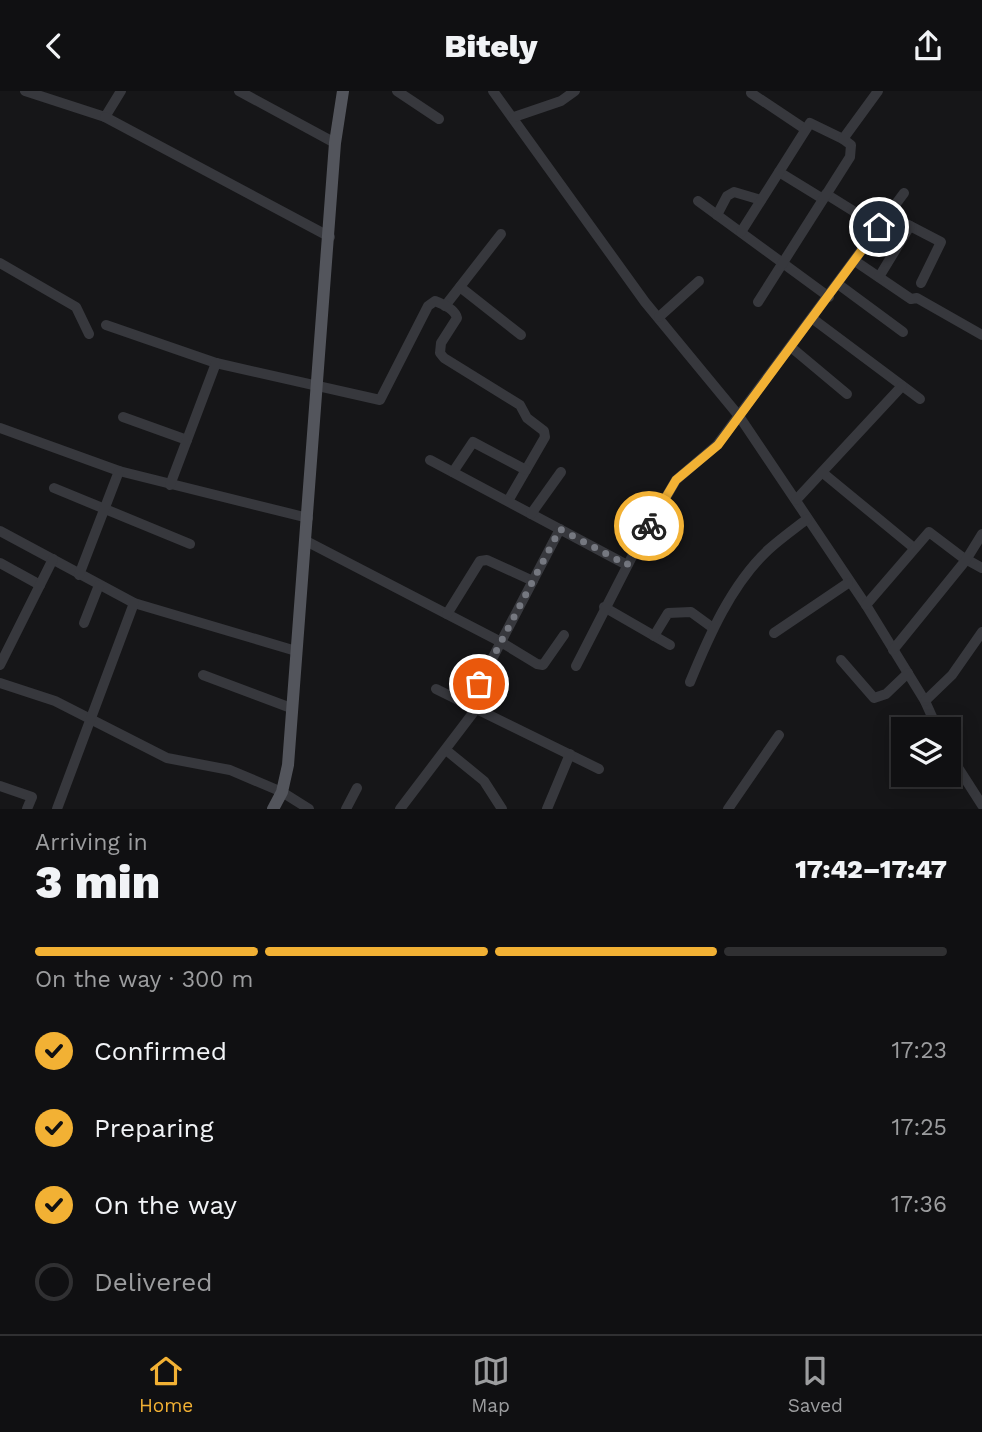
<!DOCTYPE html>
<html lang="en">
<head>
<meta charset="utf-8">
<style>
  body { margin:0; font-family:"Work Sans",sans-serif; background:#19191b; color:#f1f3f6; height:100vh; display:flex; flex-direction:column; font-size:26px; white-space:nowrap }
  * { box-sizing:border-box; margin:0 }
  p { font-size:23px; color:#9c9d9f }
  .icon { flex:none; width:38px; height:38px; fill:none; stroke:currentColor; stroke-width:2; stroke-linecap:round; stroke-linejoin:round }
  .map { position:relative; height:718px; overflow:hidden }
  .side { display:flex; flex-direction:column; background:#101012; flex:1 }
  .side>* { flex:none }
  .controls { position:absolute; left:891px; top:626px; display:grid; gap:14px }
  .controls a { display:grid; place-items:center; width:70px; height:70px; border-radius:0px; background:#101012; box-shadow:0 4px 18px #0003,0 0 0 2px #303032; font-size:35px }
  .pin { position:absolute; display:grid; place-items:center; width:60px; height:60px; color:#fff; margin:-30px; border:4px solid #fff; border-radius:50%; box-shadow:0 2px 7px #0007 }
  .courier { position:absolute; display:grid; place-items:center; width:70px; height:70px; margin:-35px; border:5px solid #f2b134; border-radius:50%; background:#fff; color:#222; box-shadow:0 2px 9px #0007 }
  .headline em { font-style:normal; font-weight:800 }
  .headline div { display:flex; flex-direction:column-reverse }
  .headline { display:flex; align-items:center; justify-content:space-between; height:119px; padding:0 35px }
  h1 { font-size:46px; font-weight:800; line-height:52px }
  .bar { display:grid; grid-template-columns:repeat(4,1fr); gap:10px 7px; align-content:center; height:84px; padding:0 35px }
  .bar i { height:9px; border-radius:5px; background:#303032 }
  .bar .selected { background:#f2b134 }
  .bar p { grid-column:span 4 }
  ol { padding:0 35px; list-style:none }
  li { display:flex; align-items:center; gap:21px; height:77px }
  li p { margin-inline-start:auto }
  li .icon { padding:7px; border-radius:50%; background:#f2b134; color:#111; stroke-width:4 }
  li:last-child { color:#9c9d9f }
  li i { width:38px; height:38px; border:4px solid #303032; border-radius:50% }
  header { display:flex; justify-content:space-between; align-items:center; height:91px; padding:0 35px; background:#101012; font-size:32px; font-weight:800 }
  .tab-bar { display:flex; justify-content:space-around; align-items:center; height:98px; border-top:2px solid #303032; background:#101012; font-size:19px; color:#9c9d9f }
  .tab-bar a { display:grid; justify-items:center; gap:4px }
  .tab-bar .selected { color:#f2b134 }
  .map>svg:first-child { display:block }
  .lines { fill:none; stroke-linecap:round; stroke-linejoin:round }
  .minor { stroke:#37383d; stroke-width:10 }
  .major { stroke:#53555c; stroke-width:12 }
  .done { stroke:#757880; stroke-width:7; stroke-dasharray:0 12.6 }
  .route { stroke:#f2b134; stroke-width:9 }
</style>
</head>
<body>
<header><svg class="icon" aria-label="back" viewBox="0 0 24 24"><path d="M15 5l-7 7 7 7"/></svg>Bitely<svg class="icon" aria-label="share" viewBox="0 0 24 24"><path d="M12 15V3M7 8l5-5 5 5M5 13v7h14v-7"/></svg></header>
<div class="map">
<svg width="982" height="718" viewBox="0 0 982 718">
  <rect width="100%" height="100%" fill="#161618"/>
  <g class="lines">
    <g class="minor">
      <polyline points="25,0 105,26 121,0"/>
      <polyline points="239,0 335,52"/>
      <polyline points="397,0 439,28"/>
      <polyline points="493,0 645,211 739,325 866,514 925,610 938,639"/>
      <polyline points="751,2 805,38"/>
      <polyline points="105,26 330,146"/>
      <polyline points="514,26 561,10 575,0"/>
      <polyline points="779,81 823,108"/>
      <polyline points="826,103 879,136"/>
      <polyline points="698,110 829,206"/>
      <polyline points="717,124 727,105 734,101 761,109"/>
      <polyline points="889,124 941,151 921,192"/>
      <polyline points="741,141 810,32 843,48"/>
      <polyline points="855,170 911,208 917,207 982,244"/>
      <polyline points="0,172 76,216 89,243"/>
      <polyline points="879,186 910,135"/>
      <polyline points="838,193 903,241"/>
      <polyline points="460,196 521,244"/>
      <polyline points="758,211 850,66 851,54 843,48 878,0"/>
      <polyline points="445,215 501,143"/>
      <polyline points="659,226 699,190"/>
      <polyline points="813,228 920,308"/>
      <path d="M106 234 216 272 380 309 428 215 435 210C443 213 455 218 457 227L441 252 440 262 444 267 520 314 527 327 544 340 545 346 508 410"/>
      <polyline points="792,257 847,303"/>
      <polyline points="123,326 187,349"/>
      <polyline points="0,337 119,380 308,427"/>
      <polyline points="430,369 627,474"/>
      <polyline points="453,381 473,351 526,379"/>
      <polyline points="823,382 914,457"/>
      <polyline points="170,394 216,272"/>
      <polyline points="54,397 190,453"/>
      <polyline points="796,409 902,295"/>
      <polyline points="531,423 561,381"/>
      <polyline points="0,440 134,512 296,560"/>
      <polyline points="306,450 501,551 537,573 543,574 564,544"/>
      <polyline points="0,472 40,494"/>
      <polyline points="79,484 119,380"/>
      <polyline points="866,514 929,441 962,466 982,477"/>
      <polyline points="604,516 670,554"/>
      <polyline points="447,523 480,470 487,469 533,490"/>
      <polyline points="84,532 99,494"/>
      <polyline points="774,542 848,492"/>
      <polyline points="654,545 668,522 691,521 713,537"/>
      <polyline points="893,559 966,469 982,443"/>
      <polyline points="841,569 874,607 886,603 908,582"/>
      <polyline points="0,574 53,468"/>
      <polyline points="576,575 637,456 676,389 717,354 904,102"/>
      <polyline points="203,584 291,617"/>
      <path d="M690 591C709 545 731 494 768 459 780 448 794 438 807 428"/>
      <polyline points="0,592 55,610 167,667 230,679 282,701 309,718"/>
      <polyline points="436,598 599,678"/>
      <polyline points="925,610 952,584 982,541"/>
      <polyline points="468,614 560,438"/>
      <polyline points="446,659 484,690 502,718"/>
      <polyline points="948,661 982,714"/>
      <polyline points="0,695 32,706 27,718"/>
      <polyline points="57,718 134,512"/>
      <polyline points="346,718 357,697"/>
      <polyline points="400,718 476,618"/>
      <polyline points="547,718 570,663"/>
      <polyline points="728,718 779,644"/>
    </g>
    <polyline class="major" points="273,718 282,701 288,674 335,52 343,0"/>
  </g>
  <g class="lines">
    <polyline class="done" points="479,593 560,438 627,474 649,435"/>
    <polyline class="route" points="649,435 676,389 718,354 879,136"/>
  </g>
</svg>
<div class="controls">
<a><svg class="icon" aria-label="layers" viewBox="0 0 24 24"><path d="M12 4l9 5-9 5-9-5zM3 14l9 5 9-5"/></svg></a>
</div>
<div class="pin" style="left:479px;top:593px;background:#ea580c"><svg class="icon" aria-label="bag" viewBox="0 0 24 24"><path d="M5 8h14l-1 12H6zM9 8a3 3 0 0 1 6 0"/></svg></div>
<div class="pin" style="left:879px;top:136px;background:#1f2937"><svg class="icon" aria-label="home" viewBox="0 0 24 24"><path d="M3 11l9-7 9 7M6 9v11h12V9"/></svg></div>
<div class="courier" style="left:649px;top:435px"><svg class="icon" aria-label="bike" viewBox="0 0 24 24"><circle cx="6" cy="16" r="4"/><circle cx="18" cy="16" r="4"/><path d="M6 16l4-8h5l3 8M10 8l3 8H6M13 5h3"/></svg></div>
</div>
<section class="side">
<div class="headline"><div><h1>3 min</h1><p>Arriving in</p></div><em>17:42–17:47</em></div>
<div class="bar"><i class="selected"></i><i class="selected"></i><i class="selected"></i><i></i><p>On the way · 300 m</p></div>
<ol>
<li><svg class="icon" aria-label="check" viewBox="0 0 24 24"><path d="M5 12l5 5 9-10"/></svg>Confirmed<p>17:23</p></li>
<li><svg class="icon" aria-label="check" viewBox="0 0 24 24"><path d="M5 12l5 5 9-10"/></svg>Preparing<p>17:25</p></li>
<li><svg class="icon" aria-label="check" viewBox="0 0 24 24"><path d="M5 12l5 5 9-10"/></svg>On the way<p>17:36</p></li>
<li><i></i>Delivered</li>
</ol>
</section>
<nav class="tab-bar">
<a class="selected"><svg class="icon" aria-label="home" viewBox="0 0 24 24"><path d="M3 11l9-7 9 7M6 9v11h12V9"/></svg>Home</a>
<a><svg class="icon" aria-label="map" viewBox="0 0 24 24"><path d="M3 6l6-2 6 2 6-2v14l-6 2-6-2-6 2zM9 4v14M15 6v14"/></svg>Map</a>
<a><svg class="icon" aria-label="saved" viewBox="0 0 24 24"><path d="M7 4h10v16l-5-4-5 4z"/></svg>Saved</a>
</nav>
</body>
</html>
